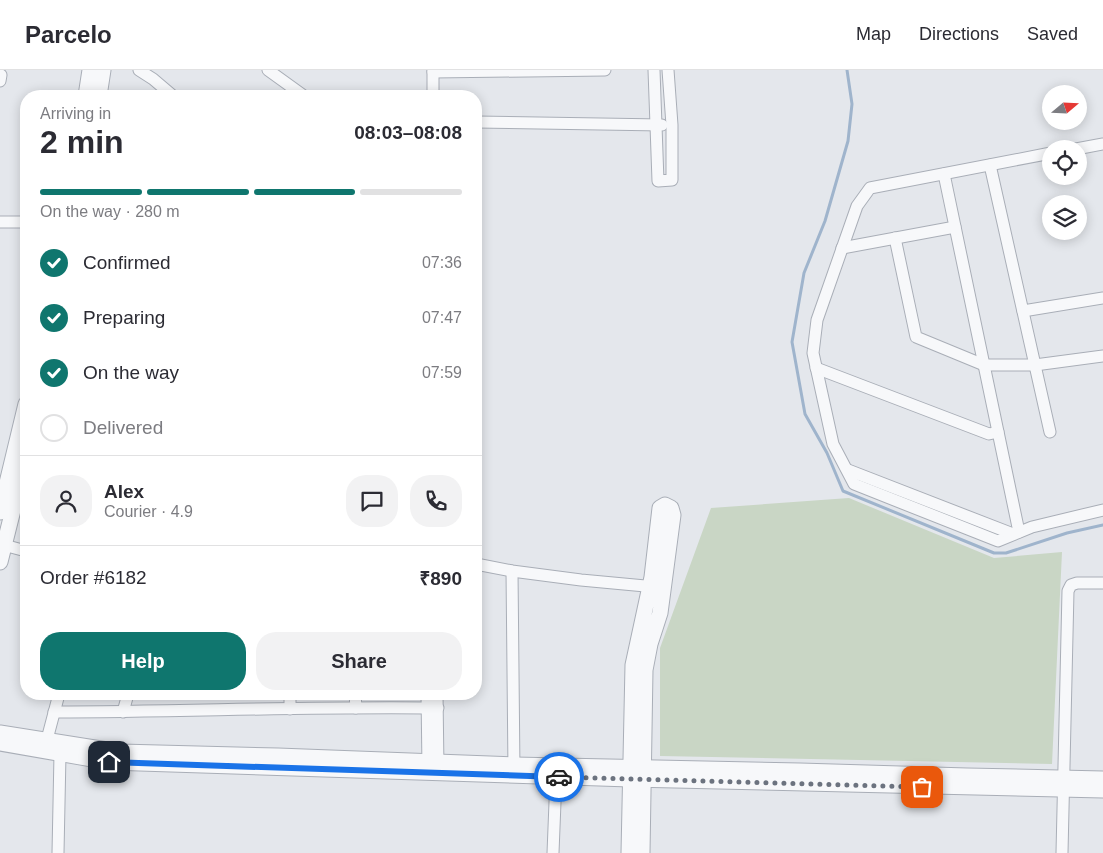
<!DOCTYPE html>
<html lang="en">
<head>
<meta charset="utf-8">
<style>
  body { margin:0; font-family:Helvetica,sans-serif; background:#f2f2f3; color:#2b2b33; height:100vh; display:flex; flex-direction:column; font-size:19px; white-space:nowrap }
  * { box-sizing:border-box; margin:0 }
  p { font-size:16px; color:#7c7c81 }
  .icon { flex:none; width:28px; height:28px; fill:none; stroke:currentColor; stroke-width:2; stroke-linecap:round; stroke-linejoin:round }
  .map { position:relative; flex:1; overflow:hidden }
  .side { position:absolute; left:20px; top:20px; width:462px; height:610px; display:flex; flex-direction:column; background:#fff; border-radius:20px; box-shadow:0 2px 12px #0003 }
  .side>* { flex:none }
  .needle { width:32px; rotate:71deg }
  .fabs { position:absolute; left:1042px; top:15px; display:grid; gap:10px }
  .fabs a { display:grid; place-items:center; width:45px; height:45px; border-radius:50%; background:#fff; box-shadow:0 2px 12px #0003; font-size:25px }
  .pin { position:absolute; display:grid; place-items:center; width:42px; height:42px; color:#fff; margin:-21px; border-radius:10px; box-shadow:0 2px 8px #0006 }
  .courier { position:absolute; display:grid; place-items:center; width:50px; height:50px; margin:-25px; border:4px solid #1a73e8; border-radius:50%; background:#fff; color:#222; box-shadow:0 1px 6px #0007 }
  .headline em { font-style:normal; font-weight:600 }
  .headline div { display:flex; flex-direction:column-reverse }
  .headline { display:flex; align-items:center; justify-content:space-between; height:85px; padding:0 20px }
  h1 { font-size:32px; font-weight:600; line-height:38px }
  .bar { display:grid; grid-template-columns:repeat(4,1fr); gap:8px 5px; align-content:center; height:60px; padding:0 20px }
  .bar i { height:6px; border-radius:4px; background:#e1e1e2 }
  .bar .on { background:#0f766e }
  .bar p { grid-column:span 4 }
  .line { display:flex; align-items:center; gap:12px; padding:0 20px; border-top:1px solid #e1e1e2 }
  .line div { flex:1 }
  .round { display:grid; place-items:center; flex:none; width:52px; height:52px; border-radius:20px; background:#f2f2f3 }
  ol { padding:0 20px; list-style:none }
  li { display:flex; align-items:center; gap:15px; height:55px }
  li p { margin-inline-start:auto }
  li .icon { padding:5px; border-radius:50%; background:#0f766e; color:#fff; stroke-width:4 }
  li:last-child { color:#7c7c81 }
  li i { width:28px; height:28px; border:2px solid #e1e1e2; border-radius:50% }
  .cta { display:flex; gap:10px; margin-top:auto; padding:10px 20px }
  .cta a { flex:1; height:58px; border-radius:20px; background:#0f766e; color:#fff; font-size:20px; font-weight:600; line-height:58px; text-align:center }
  .cta a+a { background:#f2f2f3; color:#2b2b33 }
  header { display:flex; align-items:center; gap:30px; box-sizing:border-box; height:70px; padding:0 25px; background:#fff; border-bottom:1px solid #e1e1e2 }
  header strong { font-size:24px }
  nav { display:flex; gap:28px; margin-inline-start:auto; font-size:18px }
  .map>svg:first-child { display:block }
  .green { fill:#c9d6c5 }
  .lines { fill:none; stroke-linecap:round; stroke-linejoin:round }
  .stream { stroke:#9fb4cc; stroke-width:3 }
  .minor-casing { stroke:#a9aeb7; stroke-width:13 }
  .tertiary-casing { stroke:#a9aeb7; stroke-width:17 }
  .minor { stroke:#f7f8fa; stroke-width:11 }
  .tertiary { stroke:#f7f8fa; stroke-width:15 }
  .done { stroke:#6c737f; stroke-width:5; stroke-dasharray:0 9 }
  .route { stroke:#1a73e8; stroke-width:6 }
</style>
</head>
<body>
<header>
<strong>Parcelo</strong>
<nav><a>Map</a><a>Directions</a><a>Saved</a></nav>
</header>
<div class="map">
<svg width="1103" height="783" viewBox="0 0 1103 783">
  <rect width="100%" height="100%" fill="#e4e7ec"/>
  <polygon class="green" points="849,428 994,488 1062,482 1052,694 660,686 660,578 711,438"/>
  <g class="lines">
    <polyline class="stream" points="847,0 852,34 848,71 825,151 804,203 792,272 805,344 827,383 843,421 994,483 1006,483 1067,463 1103,455"/>
    <g class="minor-casing">
      <g id="minor">
        <polyline points="139,0 153,9 173,26"/>
        <polyline points="268,0 304,26"/>
        <polyline points="433,0 433,26"/>
        <polyline points="654,0 658,111 672,110 672,55 668,0"/>
        <polyline points="433,2 605,0"/>
        <polyline points="0,11 1,5"/>
        <polyline points="476,52 662,55"/>
        <polyline points="1076,79 1103,74"/>
        <polyline points="1051,83 870,118 857,136 817,250 813,283 833,374 854,414 998,471 1032,457 1103,440"/>
        <polyline points="990,95 1050,362"/>
        <polyline points="944,104 1019,462"/>
        <polyline points="0,152 26,152"/>
        <polyline points="895,168 916,267 984,295 1035,295 1103,286"/>
        <polyline points="842,178 955,157"/>
        <polyline points="1023,241 1103,228"/>
        <polyline points="816,298 989,364 998,362"/>
        <polyline points="848,400 1013,464"/>
        <polyline points="0,474 26,481"/>
        <polyline points="476,494 512,501 581,510 656,517"/>
        <polyline points="512,501 514,701"/>
        <polyline points="290,624 290,639"/>
        <polyline points="355,624 356,638"/>
        <polyline points="427,624 428,698"/>
        <polyline points="437,624 438,699"/>
        <path d="M54 642C182 642 310 636 438 638"/>
        <polyline points="123,642 128,624"/>
        <polyline points="45,677 59,624"/>
        <polyline points="58,783 60,684"/>
        <polyline points="553,783 556,707"/>
        <polyline points="1062,783 1068,521 1071,515 1077,513 1103,513"/>
      </g>
    </g>
    <g class="tertiary-casing">
      <g id="tertiary">
        <polyline points="86,26 90,0"/>
        <polyline points="99,26 103,0"/>
        <polyline points="0,442 26,334"/>
        <polyline points="0,492 26,388"/>
        <polyline points="0,663 120,682 278,686 514,695 800,701 967,706 1103,709"/>
        <polyline points="0,673 109,692 630,709 1103,720"/>
        <polyline points="629,783 633,595 652,507 660,438 665,435 671,438 673,445 660,543 650,574 645,600 642,783"/>
      </g>
    </g>
    <use href="#minor" class="minor"/>
    <use href="#tertiary" class="tertiary"/>
  </g>
  <g class="lines">
    <polyline class="done" points="559,707 922,717"/>
    <polyline class="route" points="109,692 559,707"/>
  </g>
</svg>
<div class="fabs">
<a><svg class="needle" viewBox="-14 -14 28 28"><path d="M0-13l5 13h-10z" fill="#e53935"/><path d="M0 13l5-13h-10z" fill="#7c7c81"/></svg></a>
<a><svg class="icon" aria-label="locate" viewBox="0 0 24 24"><circle cx="12" cy="12" r="6"/><path d="M12 2v4M12 18v4M2 12h4M18 12h4"/></svg></a>
<a><svg class="icon" aria-label="layers" viewBox="0 0 24 24"><path d="M12 4l9 5-9 5-9-5zM3 14l9 5 9-5"/></svg></a>
</div>
<div class="pin" style="left:922px;top:717px;background:#ea580c"><svg class="icon" aria-label="bag" viewBox="0 0 24 24"><path d="M5 8h14l-1 12H6zM9 8a3 3 0 0 1 6 0"/></svg></div>
<div class="pin" style="left:109px;top:692px;background:#1f2937"><svg class="icon" aria-label="home" viewBox="0 0 24 24"><path d="M3 11l9-7 9 7M6 9v11h12V9"/></svg></div>
<div class="courier" style="left:559px;top:707px"><svg class="icon" aria-label="car" viewBox="0 0 24 24"><path d="M5 17H2v-5l4-1 3-4h7l3 4 3 1v5h-3M9 17h6M6 11h13"/><circle cx="7" cy="17" r="2"/><circle cx="17" cy="17" r="2"/></svg></div>
<section class="side">
<div class="headline"><div><h1>2 min</h1><p>Arriving in</p></div><em>08:03–08:08</em></div>
<div class="bar"><i class="on"></i><i class="on"></i><i class="on"></i><i></i><p>On the way · 280 m</p></div>
<ol>
<li><svg class="icon" aria-label="check" viewBox="0 0 24 24"><path d="M5 12l5 5 9-10"/></svg>Confirmed<p>07:36</p></li>
<li><svg class="icon" aria-label="check" viewBox="0 0 24 24"><path d="M5 12l5 5 9-10"/></svg>Preparing<p>07:47</p></li>
<li><svg class="icon" aria-label="check" viewBox="0 0 24 24"><path d="M5 12l5 5 9-10"/></svg>On the way<p>07:59</p></li>
<li><i></i>Delivered</li>
</ol>
<div class="line" style="height:90px"><a class="round"><svg class="icon" aria-label="person" viewBox="0 0 24 24"><circle cx="12" cy="8" r="4"/><path d="M4 21q1-7 8-7t8 7"/></svg></a><div><b>Alex</b><p>Courier · 4.9</p></div><a class="round"><svg class="icon" aria-label="chat" viewBox="0 0 24 24"><path d="M4 5h16v11H9l-5 4z"/></svg></a><a class="round"><svg class="icon" aria-label="phone" viewBox="0 0 24 24"><path d="M5 4h4l2 5-3 2q2 4 5 5l2-3 5 2v4C11 20 4 13 5 4z"/></svg></a></div>
<div class="line" style="height:65px"><div>Order #6182</div><b>₹890</b></div>
<div class="cta"><a>Help</a><a>Share</a></div>
</section>
</div>
</body>
</html>
